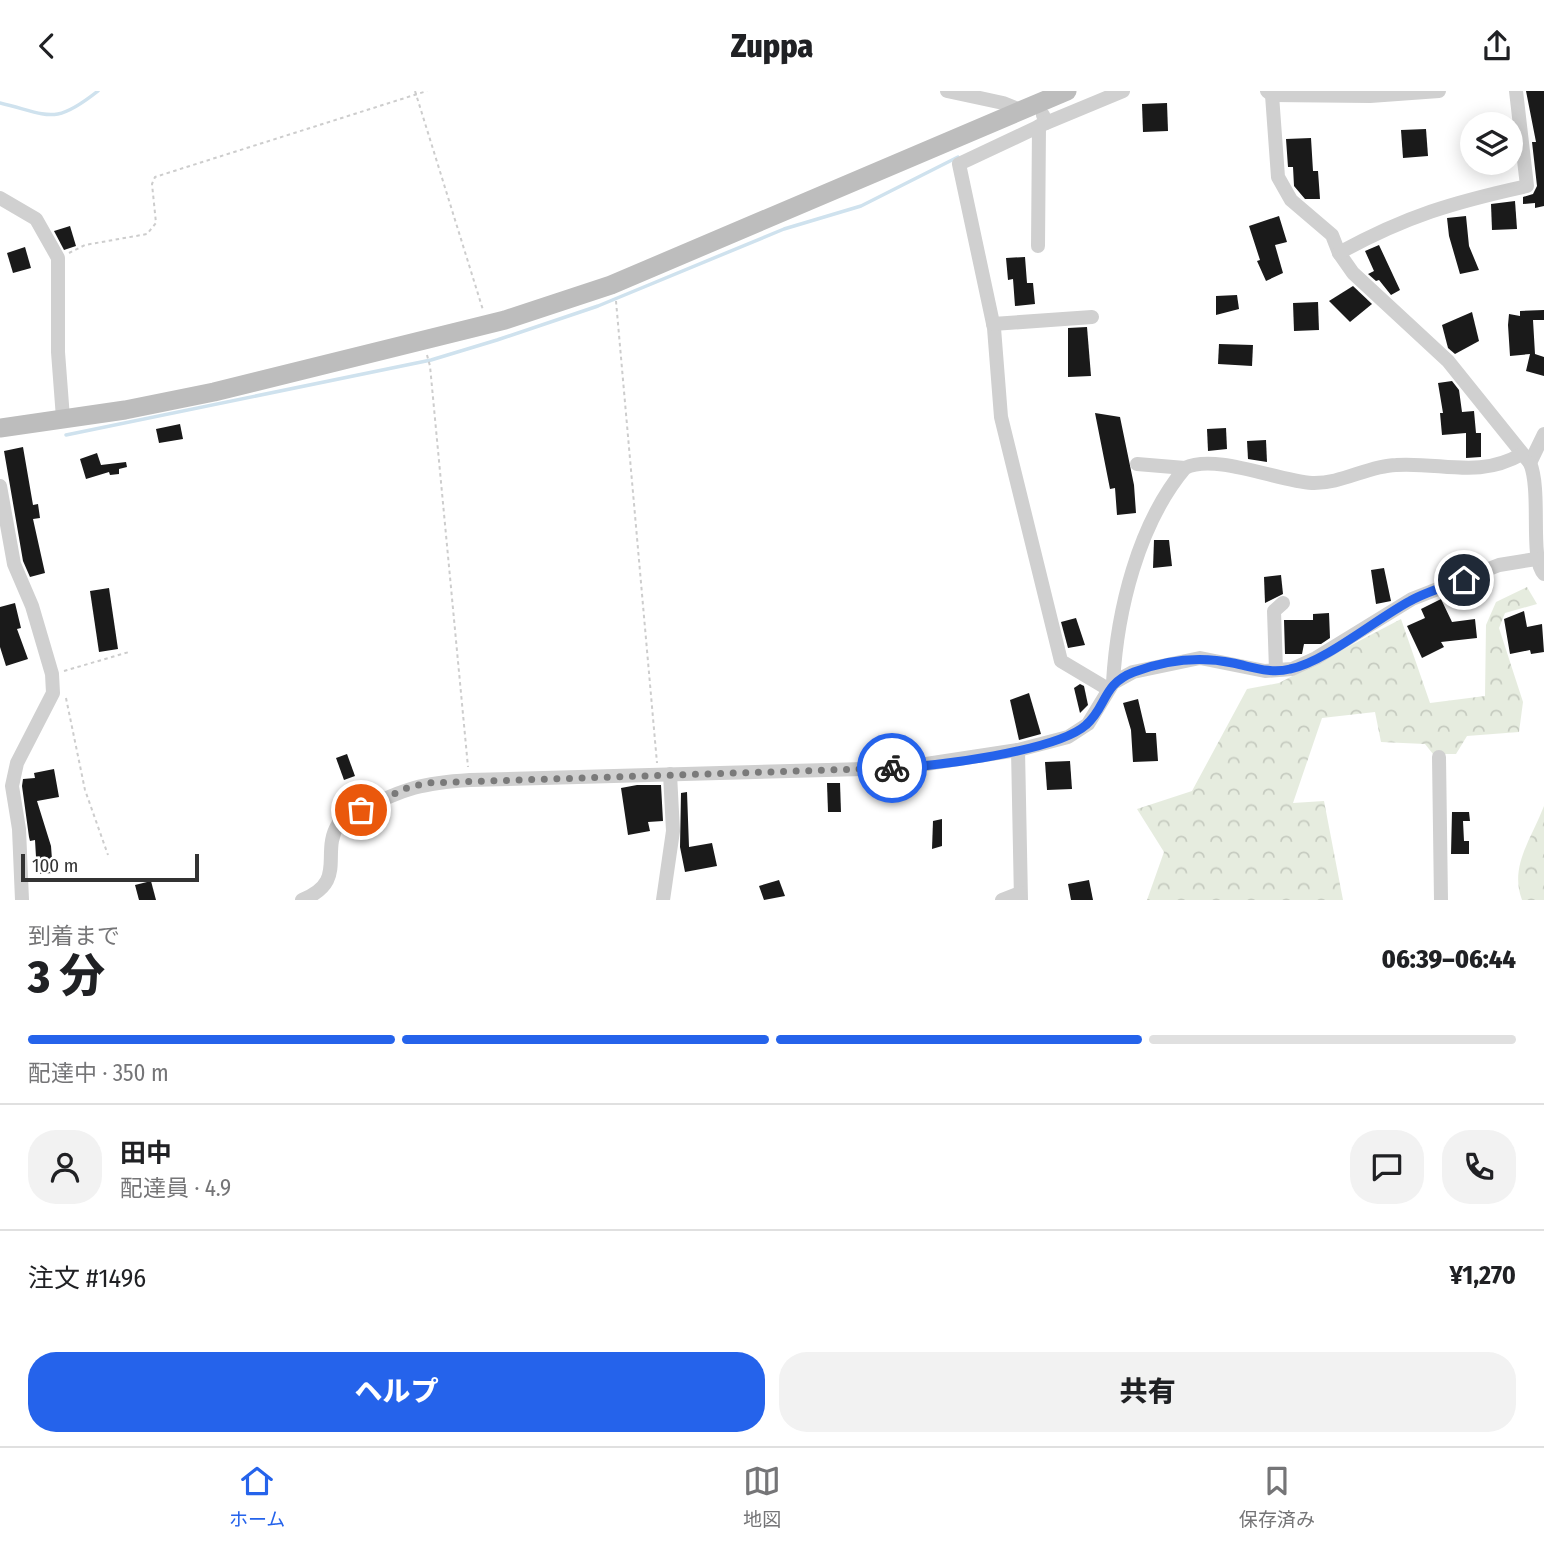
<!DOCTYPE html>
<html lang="ja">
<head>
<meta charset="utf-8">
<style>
  body { margin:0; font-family:"Fira Sans Condensed","Noto Sans JP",sans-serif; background:#f2f2f2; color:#202124; height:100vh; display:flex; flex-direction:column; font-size:26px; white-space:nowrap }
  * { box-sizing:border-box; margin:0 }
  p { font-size:23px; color:#757577 }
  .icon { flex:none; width:38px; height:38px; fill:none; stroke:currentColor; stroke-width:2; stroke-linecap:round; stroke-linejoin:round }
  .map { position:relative; height:809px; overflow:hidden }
  .details { display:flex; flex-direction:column; background:#fff; flex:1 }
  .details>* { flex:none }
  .fabs { position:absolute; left:1460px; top:21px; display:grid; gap:14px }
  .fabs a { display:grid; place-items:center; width:63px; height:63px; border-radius:50%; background:#fff; box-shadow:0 4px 18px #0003; font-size:35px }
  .scale { position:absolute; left:21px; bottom:18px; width:178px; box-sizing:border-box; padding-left:7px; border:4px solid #333; border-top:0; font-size:19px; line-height:24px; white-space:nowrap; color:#333; -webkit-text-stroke:5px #fff; paint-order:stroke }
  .pin { position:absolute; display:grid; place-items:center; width:60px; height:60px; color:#fff; margin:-30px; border:4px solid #fff; border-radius:50%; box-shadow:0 2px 7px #0007 }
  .courier { position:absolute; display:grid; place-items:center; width:70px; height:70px; margin:-35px; border:5px solid #2563eb; border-radius:50%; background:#fff; color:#222; box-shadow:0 2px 9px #0007 }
  .head em { font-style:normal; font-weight:800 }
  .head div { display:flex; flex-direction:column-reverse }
  .head { display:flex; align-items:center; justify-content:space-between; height:119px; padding:0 28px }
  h1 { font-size:46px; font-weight:800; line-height:52px }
  .bar { display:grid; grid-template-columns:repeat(4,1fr); gap:10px 7px; align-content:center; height:84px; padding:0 28px }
  .bar i { height:9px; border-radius:5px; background:#e0e0e0 }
  .bar .current { background:#2563eb }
  .bar p { grid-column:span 4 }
  .line { display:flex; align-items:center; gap:18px; padding:0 28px; border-top:2px solid #e0e0e0 }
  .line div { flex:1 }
  .round { display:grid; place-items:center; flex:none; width:74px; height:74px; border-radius:28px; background:#f2f2f2 }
  .action { display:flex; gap:14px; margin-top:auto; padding:14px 28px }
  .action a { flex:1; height:80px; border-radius:28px; background:#2563eb; color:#fff; font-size:28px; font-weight:800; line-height:80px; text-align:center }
  .action a+a { background:#f2f2f2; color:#202124 }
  header { display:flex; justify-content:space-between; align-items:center; height:91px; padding:0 28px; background:#fff; font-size:32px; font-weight:800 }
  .dock { display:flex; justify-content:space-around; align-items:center; height:98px; border-top:2px solid #e0e0e0; background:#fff; font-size:19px; color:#757577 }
  .dock a { display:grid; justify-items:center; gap:4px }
  .dock .current { color:#2563eb }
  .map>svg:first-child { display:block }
  .forest { fill:url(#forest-crowns) }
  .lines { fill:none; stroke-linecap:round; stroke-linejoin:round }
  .stream { stroke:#cfe2ee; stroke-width:3.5 }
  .building { fill:#1a1a1a }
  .path { stroke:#cdcdcd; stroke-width:2; stroke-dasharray:3.5 3.5; stroke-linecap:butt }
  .street { stroke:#d0d0d0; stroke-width:14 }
  .secondary { stroke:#bdbdbd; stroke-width:19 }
  .done { stroke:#7a7a7a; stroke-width:7; stroke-dasharray:0 12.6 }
  .route { stroke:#2563eb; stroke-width:9 }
</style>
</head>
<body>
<header><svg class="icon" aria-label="back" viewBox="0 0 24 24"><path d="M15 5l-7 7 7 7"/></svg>Zuppa<svg class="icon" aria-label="share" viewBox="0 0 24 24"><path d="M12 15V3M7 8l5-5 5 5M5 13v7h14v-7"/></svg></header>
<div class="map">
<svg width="1544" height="809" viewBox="0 0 1544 809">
  <defs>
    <pattern id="forest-crowns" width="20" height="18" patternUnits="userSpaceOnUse" patternTransform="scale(1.75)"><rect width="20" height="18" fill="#e6ecdf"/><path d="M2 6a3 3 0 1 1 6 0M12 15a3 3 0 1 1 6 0" fill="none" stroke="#c6cbc0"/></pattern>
  </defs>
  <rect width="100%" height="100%" fill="#fff"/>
  <g class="forest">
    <polygon points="1527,496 1537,513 1505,522 1499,537 1523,611 1519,641 1467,645 1456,663 1433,663 1425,653 1381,651 1375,621 1322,627 1293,712 1324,710 1343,809 1147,809 1164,761 1137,718 1192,700 1247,598 1279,592 1401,528 1430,612 1485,605 1486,534 1496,511"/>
    <path d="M1544 715V809H1522C1509 775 1532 747 1544 715Z"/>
  </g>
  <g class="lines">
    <g class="stream">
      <path d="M0 12C50 24 54 35 98 0"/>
      <polyline points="66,344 431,269 497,249 598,215 784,138 861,115 958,66"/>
    </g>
  </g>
  <g class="building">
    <polygon points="1526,0 1544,0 1544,115 1535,117 1535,112 1523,113 1523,106 1533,103 1537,95 1532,51 1536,51"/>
    <polygon points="1167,12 1168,40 1143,41 1142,13"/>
    <polygon points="1426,38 1428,65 1403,67 1401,39"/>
    <polygon points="1311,47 1313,80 1318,80 1320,108 1305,108 1294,95 1293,76 1288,76 1286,48"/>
    <polygon points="1515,110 1517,138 1492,139 1491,113"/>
    <polygon points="1279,125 1287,151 1275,154 1283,182 1266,190 1257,170 1260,169 1249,135"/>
    <polygon points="1466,125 1469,155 1479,179 1460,183 1449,145 1447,127"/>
    <polygon points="70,135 76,155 64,159 54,140"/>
    <polygon points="1379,154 1400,199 1391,204 1379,189 1376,190 1368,183 1374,180 1365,160"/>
    <polygon points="25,156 31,177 13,182 7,162"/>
    <polygon points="1025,166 1027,192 1033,192 1035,213 1015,215 1013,188 1008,189 1006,167"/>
    <polygon points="1353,195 1372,213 1350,231 1329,210"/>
    <polygon points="1237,204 1239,218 1216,224 1216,205"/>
    <polygon points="1318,211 1319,239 1294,240 1293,212"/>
    <polygon points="1544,219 1544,229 1533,229 1535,263 1544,266 1544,285 1526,280 1530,263 1510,265 1508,234 1509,223 1520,225 1520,220"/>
    <polygon points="1472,221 1479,250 1455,263 1448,257 1442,234"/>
    <polygon points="1087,236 1091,285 1068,286 1068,237"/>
    <polygon points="1219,253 1253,254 1252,275 1218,273"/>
    <polygon points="1452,290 1459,299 1462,321 1474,320 1476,342 1481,342 1481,366 1466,367 1466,342 1442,344 1440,322 1443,322 1438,292"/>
    <polygon points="1095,322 1120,326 1134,394 1136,422 1117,424 1115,397 1110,398"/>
    <polygon points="180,333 183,348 159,352 156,338"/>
    <polygon points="1226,337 1227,358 1208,360 1207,338"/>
    <polygon points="1266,349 1267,371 1248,368 1247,350"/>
    <polygon points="23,356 33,414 38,413 40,427 33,428 45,482 30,486 23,470 4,360"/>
    <polygon points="97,362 101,374 126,371 127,376 119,378 119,383 110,384 109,381 86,388 80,368"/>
    <polygon points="1154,449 1169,449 1172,475 1153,477"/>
    <polygon points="1384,477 1391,510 1376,513 1371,479"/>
    <polygon points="1281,484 1283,503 1265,512 1264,486"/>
    <polygon points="109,497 118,558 99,561 90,500"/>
    <polygon points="1441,508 1452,531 1475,528 1477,547 1441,551 1444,556 1422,567 1407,535 1425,527 1421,518"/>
    <polygon points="15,512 21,537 17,538 28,568 6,575 0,556 0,516"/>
    <polygon points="1524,520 1527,536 1542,533 1544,561 1531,563 1530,559 1510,563 1504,528"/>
    <polygon points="1329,522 1330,547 1321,553 1304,553 1302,563 1285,563 1284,529 1313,529 1313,523"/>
    <polygon points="1076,527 1085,554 1068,557 1061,531"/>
    <polygon points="1080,593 1084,595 1088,614 1080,622 1074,597"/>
    <polygon points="1029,602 1041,643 1019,649 1010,609"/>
    <polygon points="1138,608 1146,642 1156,642 1158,670 1133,671 1131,639 1123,612"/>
    <polygon points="347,663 355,685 344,689 336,667"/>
    <polygon points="1070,670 1072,698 1047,699 1045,671"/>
    <polygon points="54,678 59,706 37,710 51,755 53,782 37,783 35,749 30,750 29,746 22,695 23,688 35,687 34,682"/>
    <polygon points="827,692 840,692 841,721 828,721"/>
    <polygon points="637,694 661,694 663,730 648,731 650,740 628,744 621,697"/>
    <polygon points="687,701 689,756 712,752 717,775 685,781 680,756 681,702"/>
    <polygon points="1452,721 1469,721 1470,730 1463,730 1464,750 1469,750 1469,763 1451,763"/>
    <polygon points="942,728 942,755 932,758 933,730"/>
    <polygon points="779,789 785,805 764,809 759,795"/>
    <polygon points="1089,789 1093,809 1071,809 1068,793"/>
    <polygon points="151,790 156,809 139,809 135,794"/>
  </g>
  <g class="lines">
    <g class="path">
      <polyline points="415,0 483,219"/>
      <polyline points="69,162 85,154 147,143 156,132 152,93 155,86 427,0"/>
      <polyline points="616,210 657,672"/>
      <polyline points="427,264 430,275 468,676"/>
      <polyline points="64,580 129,561"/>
      <polyline points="66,607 85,699 108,764"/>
    </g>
    <g class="street">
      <polyline points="947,0 1003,12 1023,20"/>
      <polyline points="1267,0 1272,4 1278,86 1291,109 1332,144 1339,162 1353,182 1448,270 1530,372 1544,343"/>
      <polyline points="1272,4 1370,5 1439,0"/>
      <polyline points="1043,24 1046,32 1123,0"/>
      <polyline points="1046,32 959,73 994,237 1001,326 1061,570 1108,598"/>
      <polyline points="0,107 36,128 58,167 58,261 63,327"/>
      <polyline points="1038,155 1039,35"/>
      <path d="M1339 162C1406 125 1454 111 1527 95L1516 0"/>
      <polyline points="993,233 1092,226"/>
      <path d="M1530 372C1542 401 1529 468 1544 483"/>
      <polyline points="1137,373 1185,377"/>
      <polyline points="0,395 14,473 32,515 52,583 53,602 17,672 12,695 19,738 22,809"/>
      <polyline points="1276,579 1274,520 1283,512"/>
      <path d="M1113 592C1117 520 1138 433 1185 377 1215 362 1278 390 1312 392 1342 393 1367 375 1396 374 1443 371 1478 388 1522 363"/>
      <polyline points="1018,659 1021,809"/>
      <polyline points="1439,666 1441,809"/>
      <path d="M302 809C349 790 319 762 339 732 343 726 355 722 362 719 404 697 423 692 470 689L900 677 1018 659 1068 646 1088 633 1113 592 1133 581 1200 567 1265 580 1292 578 1316 567 1412 508 1499 474 1536 468"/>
      <polyline points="663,809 673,740 670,683"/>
      <polyline points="1002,809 1020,802"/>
    </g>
    <polyline class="secondary" points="0,337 125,319 214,301 505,229 611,194 1067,0"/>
  </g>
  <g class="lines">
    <polyline class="done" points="361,719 404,698 426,692 892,677"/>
    <path class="route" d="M892 677C933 676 1057 660 1086 634 1107 616 1102 593 1134 581 1166 569 1200 565 1233 572 1253 576 1270 583 1290 578 1325 571 1376 528 1410 510 1426 501 1446 495 1464 489"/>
  </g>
</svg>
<div class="fabs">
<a><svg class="icon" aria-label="layers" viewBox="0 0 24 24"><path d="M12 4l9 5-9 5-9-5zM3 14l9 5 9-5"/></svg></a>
</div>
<div class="scale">100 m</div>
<div class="pin" style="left:361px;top:719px;background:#ea580c"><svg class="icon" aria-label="bag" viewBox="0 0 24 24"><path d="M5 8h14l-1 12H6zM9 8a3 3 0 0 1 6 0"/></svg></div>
<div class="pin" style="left:1464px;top:489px;background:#1f2937"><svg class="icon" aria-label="home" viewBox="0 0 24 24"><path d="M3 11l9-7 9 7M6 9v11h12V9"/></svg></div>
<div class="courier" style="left:892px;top:677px"><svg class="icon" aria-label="bike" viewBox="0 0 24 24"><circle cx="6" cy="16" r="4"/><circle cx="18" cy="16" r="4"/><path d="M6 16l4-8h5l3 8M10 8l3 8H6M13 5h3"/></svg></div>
</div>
<section class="details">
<div class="head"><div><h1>3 分</h1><p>到着まで</p></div><em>06:39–06:44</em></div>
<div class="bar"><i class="current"></i><i class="current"></i><i class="current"></i><i></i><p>配達中 · 350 m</p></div>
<div class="line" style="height:126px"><a class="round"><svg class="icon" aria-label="person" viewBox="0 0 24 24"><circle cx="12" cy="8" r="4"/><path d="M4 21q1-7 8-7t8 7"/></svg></a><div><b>田中</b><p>配達員 · 4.9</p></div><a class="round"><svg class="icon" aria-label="chat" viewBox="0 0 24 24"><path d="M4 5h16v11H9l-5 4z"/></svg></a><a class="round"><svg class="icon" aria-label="phone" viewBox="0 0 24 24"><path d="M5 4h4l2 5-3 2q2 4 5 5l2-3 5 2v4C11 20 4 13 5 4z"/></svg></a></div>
<div class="line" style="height:91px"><div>注文 #1496</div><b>¥1,270</b></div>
<div class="action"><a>ヘルプ</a><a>共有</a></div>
</section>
<nav class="dock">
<a class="current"><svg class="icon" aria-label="home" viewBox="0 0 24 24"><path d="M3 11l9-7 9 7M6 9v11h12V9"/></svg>ホーム</a>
<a><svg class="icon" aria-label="map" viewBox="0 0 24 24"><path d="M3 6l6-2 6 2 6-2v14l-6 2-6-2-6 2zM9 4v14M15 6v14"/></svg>地図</a>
<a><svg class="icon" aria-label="saved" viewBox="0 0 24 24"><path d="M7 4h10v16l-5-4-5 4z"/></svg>保存済み</a>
</nav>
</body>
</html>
